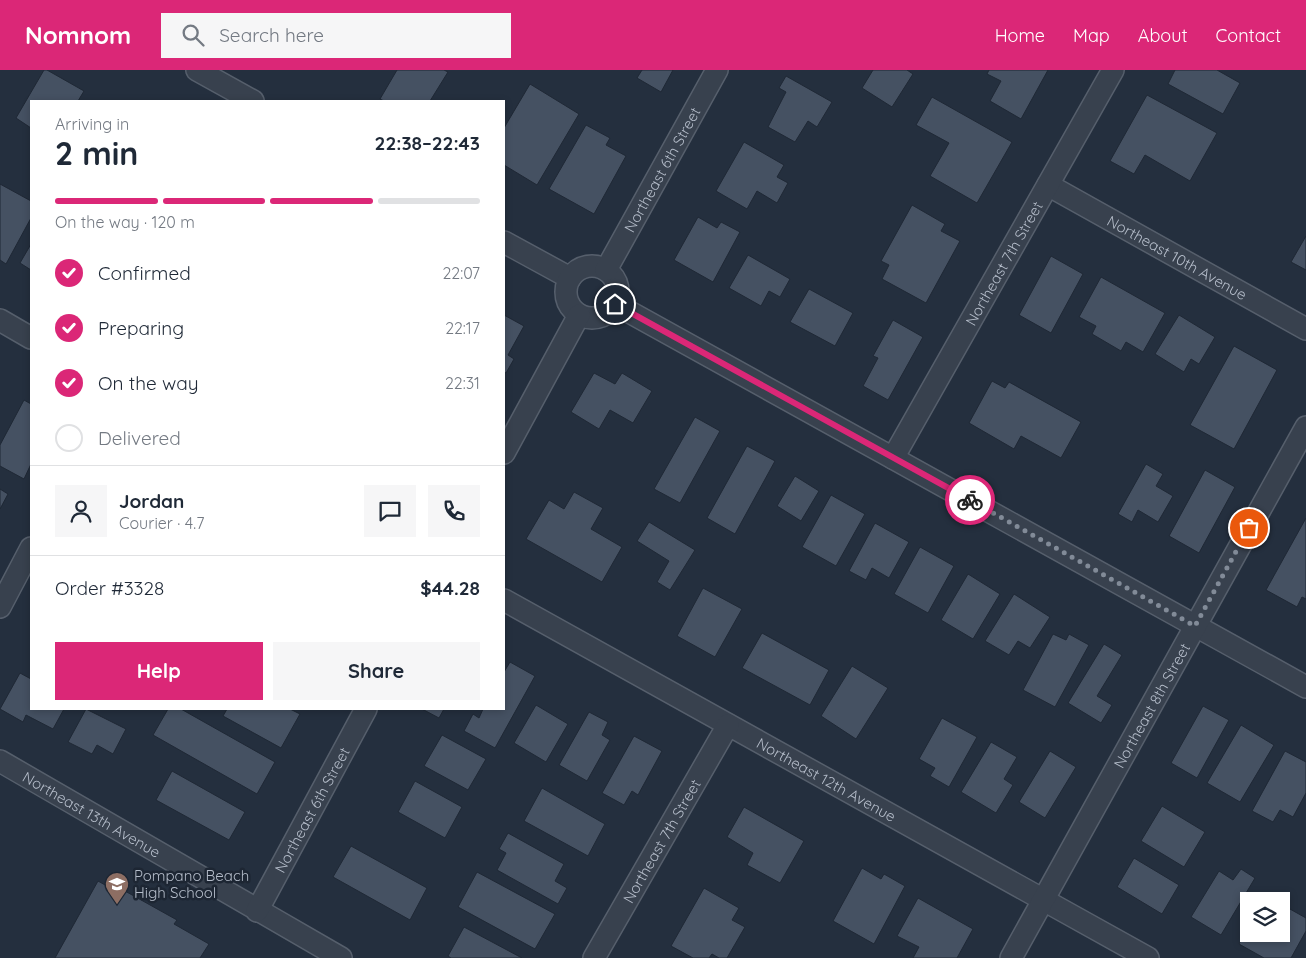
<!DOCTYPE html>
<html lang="en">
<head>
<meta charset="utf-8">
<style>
  body { margin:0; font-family:Quicksand,sans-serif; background:#f6f6f7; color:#1f2937; height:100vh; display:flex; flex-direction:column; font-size:19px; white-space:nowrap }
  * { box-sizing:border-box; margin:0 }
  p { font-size:16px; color:#747a83 }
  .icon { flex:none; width:28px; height:28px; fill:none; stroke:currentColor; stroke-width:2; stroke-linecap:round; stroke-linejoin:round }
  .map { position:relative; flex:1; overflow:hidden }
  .drawer { position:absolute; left:30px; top:30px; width:475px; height:610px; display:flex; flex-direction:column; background:#fff; border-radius:0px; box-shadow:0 2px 8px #0003 }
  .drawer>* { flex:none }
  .controls { position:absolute; left:1240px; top:822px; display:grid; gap:10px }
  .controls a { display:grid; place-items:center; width:50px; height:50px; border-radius:0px; background:#fff; box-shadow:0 2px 8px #0003; font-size:25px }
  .pin { position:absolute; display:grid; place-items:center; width:42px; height:42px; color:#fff; margin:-21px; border:2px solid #fff; border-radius:50%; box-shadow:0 1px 5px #0007 }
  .courier { position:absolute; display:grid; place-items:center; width:50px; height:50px; margin:-25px; border:4px solid #db2777; border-radius:50%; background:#fff; color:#222; box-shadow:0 1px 6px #0007 }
  .head em { font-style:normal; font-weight:800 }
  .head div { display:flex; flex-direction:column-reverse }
  .head { display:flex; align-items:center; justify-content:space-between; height:85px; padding:0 25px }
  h1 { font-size:32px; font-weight:800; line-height:38px }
  .bar { display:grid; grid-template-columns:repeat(4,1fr); gap:8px 5px; align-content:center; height:60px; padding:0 25px }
  .bar i { height:6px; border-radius:4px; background:#e0e1e3 }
  .bar .active { background:#db2777 }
  .bar p { grid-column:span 4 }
  .line { display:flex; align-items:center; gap:12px; padding:0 25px; border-top:1px solid #e0e1e3 }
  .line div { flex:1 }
  .round { display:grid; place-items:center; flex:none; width:52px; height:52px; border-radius:0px; background:#f6f6f7 }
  ol { padding:0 25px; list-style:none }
  li { display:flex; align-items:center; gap:15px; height:55px }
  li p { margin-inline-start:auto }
  li .icon { padding:5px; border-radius:50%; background:#db2777; color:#fff; stroke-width:4 }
  li:last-child { color:#747a83 }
  li i { width:28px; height:28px; border:2px solid #e0e1e3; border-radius:50% }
  .action { display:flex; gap:10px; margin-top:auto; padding:10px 25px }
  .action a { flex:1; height:58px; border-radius:0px; background:#db2777; color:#fff; font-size:20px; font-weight:800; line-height:58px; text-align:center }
  .action a+a { background:#f6f6f7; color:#1f2937 }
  header { display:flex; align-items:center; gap:30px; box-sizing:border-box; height:70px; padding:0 25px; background:#db2777; color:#fff }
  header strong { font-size:24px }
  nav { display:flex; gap:28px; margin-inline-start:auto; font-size:18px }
  .search { width:350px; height:45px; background:#f6f6f7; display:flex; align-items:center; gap:12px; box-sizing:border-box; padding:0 18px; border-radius:0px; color:#747a83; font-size:19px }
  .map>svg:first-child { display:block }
  .building { fill:#455162; stroke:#1f2835 }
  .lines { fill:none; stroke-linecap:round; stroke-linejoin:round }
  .street-casing { stroke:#565f6c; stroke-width:24 }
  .street { stroke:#38414e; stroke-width:21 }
  .done { stroke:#828b98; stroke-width:5; stroke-dasharray:0 9 }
  .route { stroke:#db2777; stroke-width:6 }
  .labels { text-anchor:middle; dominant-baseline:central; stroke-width:5; stroke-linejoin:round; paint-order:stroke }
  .street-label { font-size:15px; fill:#b4bcc9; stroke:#1d2633 }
  .poi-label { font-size:15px; fill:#b4bcc9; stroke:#1d2633; text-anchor:start }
</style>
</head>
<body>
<header>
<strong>Nomnom</strong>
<div class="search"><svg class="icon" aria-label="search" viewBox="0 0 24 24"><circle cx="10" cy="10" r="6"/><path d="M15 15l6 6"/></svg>Search here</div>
<nav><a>Home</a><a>Map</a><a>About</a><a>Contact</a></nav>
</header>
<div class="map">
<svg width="1306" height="888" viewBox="0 0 1306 888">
  <rect width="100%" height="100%" fill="#242f3e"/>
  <g class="building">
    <polygon points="44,0 47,0 84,21 78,31 31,31 31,58 16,48"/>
    <polygon points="397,0 444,0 448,2 430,31 384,31 380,29"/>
    <polygon points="642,0 673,0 661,22 637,8"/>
    <polygon points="873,0 907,0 913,4 892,37 862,18"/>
    <polygon points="989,0 1048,0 1021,49 990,31 1001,11 987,4"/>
    <polygon points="1175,0 1217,0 1240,13 1223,44 1168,14"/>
    <polygon points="786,6 832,32 817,57 808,51 795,72 768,57 786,22 779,18"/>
    <polygon points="530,14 579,44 537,115 504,95 504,58"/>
    <polygon points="1147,25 1217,63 1190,111 1145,85 1134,104 1110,91"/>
    <polygon points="932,27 1012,72 977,133 930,106 949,73 916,55"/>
    <polygon points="586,55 610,68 606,75 626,86 594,144 549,119"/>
    <polygon points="744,72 784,95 777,107 788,113 777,133 757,121 747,139 716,121"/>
    <polygon points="0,114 31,131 31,148 6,194 0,190"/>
    <polygon points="912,135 945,154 941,161 960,171 926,233 882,209 889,195 881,191"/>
    <polygon points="698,147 717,158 721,152 740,162 713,212 674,190"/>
    <polygon points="1306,166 1306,200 1291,192"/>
    <polygon points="31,174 31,200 20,193"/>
    <polygon points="748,185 790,209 780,227 769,221 761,236 729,218"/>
    <polygon points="1051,186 1083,204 1051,263 1019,245"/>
    <polygon points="1101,207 1165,243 1143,282 1126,272 1121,281 1092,264 1096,256 1079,247"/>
    <polygon points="809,219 853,243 835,276 790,252"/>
    <polygon points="504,245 524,256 508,285 514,289 506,303 504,302"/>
    <polygon points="1179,245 1215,267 1199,294 1191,289 1184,302 1155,284"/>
    <polygon points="893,250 923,267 888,330 863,316 878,288 873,286"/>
    <polygon points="1234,276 1277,300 1234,379 1190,355"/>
    <polygon points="594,303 615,314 622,303 652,321 633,353 610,340 599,359 571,342"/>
    <polygon points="992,311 1005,318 1009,312 1081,352 1061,388 1021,366 1014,379 969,353"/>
    <polygon points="24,330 31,334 31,394 24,409 0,396 0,375"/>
    <polygon points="695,347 720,361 680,433 654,419"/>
    <polygon points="747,376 775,391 735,464 707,448"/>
    <polygon points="1146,394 1163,404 1156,416 1173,426 1158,452 1138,440 1132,452 1118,444"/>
    <polygon points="1205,400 1235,417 1199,483 1169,466"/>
    <polygon points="795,406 819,421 801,451 777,436"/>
    <polygon points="0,419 8,424 0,439"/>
    <polygon points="574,422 603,438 591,459 622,477 602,512 526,469 549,430 564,439"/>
    <polygon points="831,425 865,444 836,496 802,477"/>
    <polygon points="1306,448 1306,529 1302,527 1297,537 1266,520"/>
    <polygon points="649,452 695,480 670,520 657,512 669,491 637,471"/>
    <polygon points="875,453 909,472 889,508 872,498 866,510 849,501"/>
    <polygon points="920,477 954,496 928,543 894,524"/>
    <polygon points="968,504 1000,524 973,569 941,550"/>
    <polygon points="703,518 742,539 715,587 677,566"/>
    <polygon points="1014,524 1050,547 1030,578 1018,571 1009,585 985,571"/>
    <polygon points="762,563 829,600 810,635 742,598"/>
    <polygon points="1053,564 1066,570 1069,564 1089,575 1055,637 1023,620"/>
    <polygon points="1104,574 1122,585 1097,626 1112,635 1101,653 1068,633"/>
    <polygon points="510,592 535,606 495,678 464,661 473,644 479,648 483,639 504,639 504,602"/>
    <polygon points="852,596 888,618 856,669 821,646"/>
    <polygon points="20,603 31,609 31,639 64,639 53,659 26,645 23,652 0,639"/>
    <polygon points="536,635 568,654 546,692 514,673"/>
    <polygon points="1203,636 1229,650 1197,708 1171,693"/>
    <polygon points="86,639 126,659 113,684 97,675 92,684 68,672"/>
    <polygon points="168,639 181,639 275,692 257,724 153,665"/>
    <polygon points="227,639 290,639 300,644 281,678 223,646"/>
    <polygon points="422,639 444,639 439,648"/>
    <polygon points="589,642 608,652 602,665 610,670 587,711 559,695"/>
    <polygon points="942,648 977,667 949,717 930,706 935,698 919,689"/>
    <polygon points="1241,655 1274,675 1240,732 1207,713"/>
    <polygon points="442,665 486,689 468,720 424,696"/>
    <polygon points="634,666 662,681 638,725 632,721 624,735 602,723"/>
    <polygon points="991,672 1017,687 1004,709 1013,715 996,743 961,722"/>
    <polygon points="1050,681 1076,697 1045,748 1019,732"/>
    <polygon points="1285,681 1306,692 1306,723 1293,747 1280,740 1273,752 1252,741"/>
    <polygon points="172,701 245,742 229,770 156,730"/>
    <polygon points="415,711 462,737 445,768 398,742"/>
    <polygon points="542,718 605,754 588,786 524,751"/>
    <polygon points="1162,736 1205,762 1184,797 1141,771"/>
    <polygon points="744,737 804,771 780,813 747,795 753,783 727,767"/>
    <polygon points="508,763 564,794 555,811 567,818 558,834 497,800 506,783 499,779"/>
    <polygon points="351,776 427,818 410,850 333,807"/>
    <polygon points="1134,788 1179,815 1162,844 1117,817"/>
    <polygon points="862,798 881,809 884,804 905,816 874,874 833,851"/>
    <polygon points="1241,799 1255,808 1221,865 1191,847 1219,801 1233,810"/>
    <polygon points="477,802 555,844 535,879 458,837"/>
    <polygon points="98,811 114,820 116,816 177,850 174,854 209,874 200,888 55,888"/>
    <polygon points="704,818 739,838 732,850 745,857 727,888 719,888 712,884 709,888 693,888 671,876"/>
    <polygon points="918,828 973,859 957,888 913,888 919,877 897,866"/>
    <polygon points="1281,834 1306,848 1306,861 1291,888 1264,888 1239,874 1249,856 1249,864 1281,864"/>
    <polygon points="464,857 522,888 451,888 448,886"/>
  </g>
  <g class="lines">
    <g class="street-casing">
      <g id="street">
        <polyline points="197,0 253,31"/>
        <path id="s1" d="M1048 115 1306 259"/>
        <polyline points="504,172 570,208"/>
        <circle cx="592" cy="222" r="26"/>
        <path id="s2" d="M606 200 717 0"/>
        <polyline points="615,234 1306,617"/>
        <polyline points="0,250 31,268"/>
        <polyline points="504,383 579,245"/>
        <path id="s3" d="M893 388 1113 0"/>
        <path id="s4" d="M504 530 1148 888"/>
        <polyline points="0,537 31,478"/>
        <path id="s5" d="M0 691 341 888"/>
        <path id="s6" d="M257 841 366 639"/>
        <path id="s7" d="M594 888 728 655"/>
        <path id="s8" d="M1011 888 1306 357"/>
      </g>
    </g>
    <use href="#street" class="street"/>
  </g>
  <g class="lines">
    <polyline class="done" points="970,430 1195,556 1249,458"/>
    <polyline class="route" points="615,234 970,430"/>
  </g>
  <defs>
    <g id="school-pin" transform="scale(1.25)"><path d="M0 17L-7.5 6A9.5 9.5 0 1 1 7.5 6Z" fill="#8d6e63" stroke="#1d2633"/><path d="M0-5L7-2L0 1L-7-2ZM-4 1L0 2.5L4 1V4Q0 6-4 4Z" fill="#fff"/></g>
  </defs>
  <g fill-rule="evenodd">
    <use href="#school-pin" x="117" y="814"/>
  </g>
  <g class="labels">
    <g class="street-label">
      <text stroke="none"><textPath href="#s2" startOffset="115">Northeast 6th Street</textPath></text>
      <text stroke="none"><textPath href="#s1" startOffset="148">Northeast 10th Avenue</textPath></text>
      <text stroke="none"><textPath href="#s3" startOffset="224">Northeast 7th Street</textPath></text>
      <text stroke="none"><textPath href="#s8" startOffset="289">Northeast 8th Street</textPath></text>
      <text stroke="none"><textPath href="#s4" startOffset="369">Northeast 12th Avenue</textPath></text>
      <text stroke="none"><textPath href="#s6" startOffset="115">Northeast 6th Street</textPath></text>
      <text stroke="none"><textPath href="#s5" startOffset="106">Northeast 13th Avenue</textPath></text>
      <text stroke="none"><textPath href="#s7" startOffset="135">Northeast 7th Street</textPath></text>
    </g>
    <g class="poi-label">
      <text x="134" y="805">Pompano Beach<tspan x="134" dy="17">High School</tspan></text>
    </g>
  </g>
</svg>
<div class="controls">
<a><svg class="icon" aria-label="layers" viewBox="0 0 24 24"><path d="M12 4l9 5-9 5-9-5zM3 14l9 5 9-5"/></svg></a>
</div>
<div class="pin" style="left:1249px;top:458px;background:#ea580c"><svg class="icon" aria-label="bag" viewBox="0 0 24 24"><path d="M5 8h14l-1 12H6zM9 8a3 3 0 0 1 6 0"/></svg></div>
<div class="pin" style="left:615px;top:234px;background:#1f2937"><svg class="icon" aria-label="home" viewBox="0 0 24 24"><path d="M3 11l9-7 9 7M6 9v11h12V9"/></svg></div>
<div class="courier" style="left:970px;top:430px"><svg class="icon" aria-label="bike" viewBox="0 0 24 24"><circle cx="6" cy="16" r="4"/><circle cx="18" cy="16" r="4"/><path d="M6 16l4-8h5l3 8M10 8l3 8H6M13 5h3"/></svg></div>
<section class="drawer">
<div class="head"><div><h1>2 min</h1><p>Arriving in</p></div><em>22:38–22:43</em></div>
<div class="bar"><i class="active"></i><i class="active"></i><i class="active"></i><i></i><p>On the way · 120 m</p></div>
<ol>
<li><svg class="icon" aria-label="check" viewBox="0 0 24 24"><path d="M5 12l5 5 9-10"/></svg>Confirmed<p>22:07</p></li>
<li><svg class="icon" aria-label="check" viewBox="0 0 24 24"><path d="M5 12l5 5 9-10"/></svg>Preparing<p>22:17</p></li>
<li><svg class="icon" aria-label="check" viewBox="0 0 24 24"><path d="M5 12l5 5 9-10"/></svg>On the way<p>22:31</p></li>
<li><i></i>Delivered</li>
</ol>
<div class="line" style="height:90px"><a class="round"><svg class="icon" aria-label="person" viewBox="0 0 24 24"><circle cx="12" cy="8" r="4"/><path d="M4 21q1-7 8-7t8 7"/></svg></a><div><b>Jordan</b><p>Courier · 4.7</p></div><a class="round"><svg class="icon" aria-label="chat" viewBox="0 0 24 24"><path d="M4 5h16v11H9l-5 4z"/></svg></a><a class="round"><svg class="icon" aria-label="phone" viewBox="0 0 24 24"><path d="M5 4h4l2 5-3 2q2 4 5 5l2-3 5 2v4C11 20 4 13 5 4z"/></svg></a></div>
<div class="line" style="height:65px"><div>Order #3328</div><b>$44.28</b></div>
<div class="action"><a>Help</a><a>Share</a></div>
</section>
</div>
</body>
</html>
